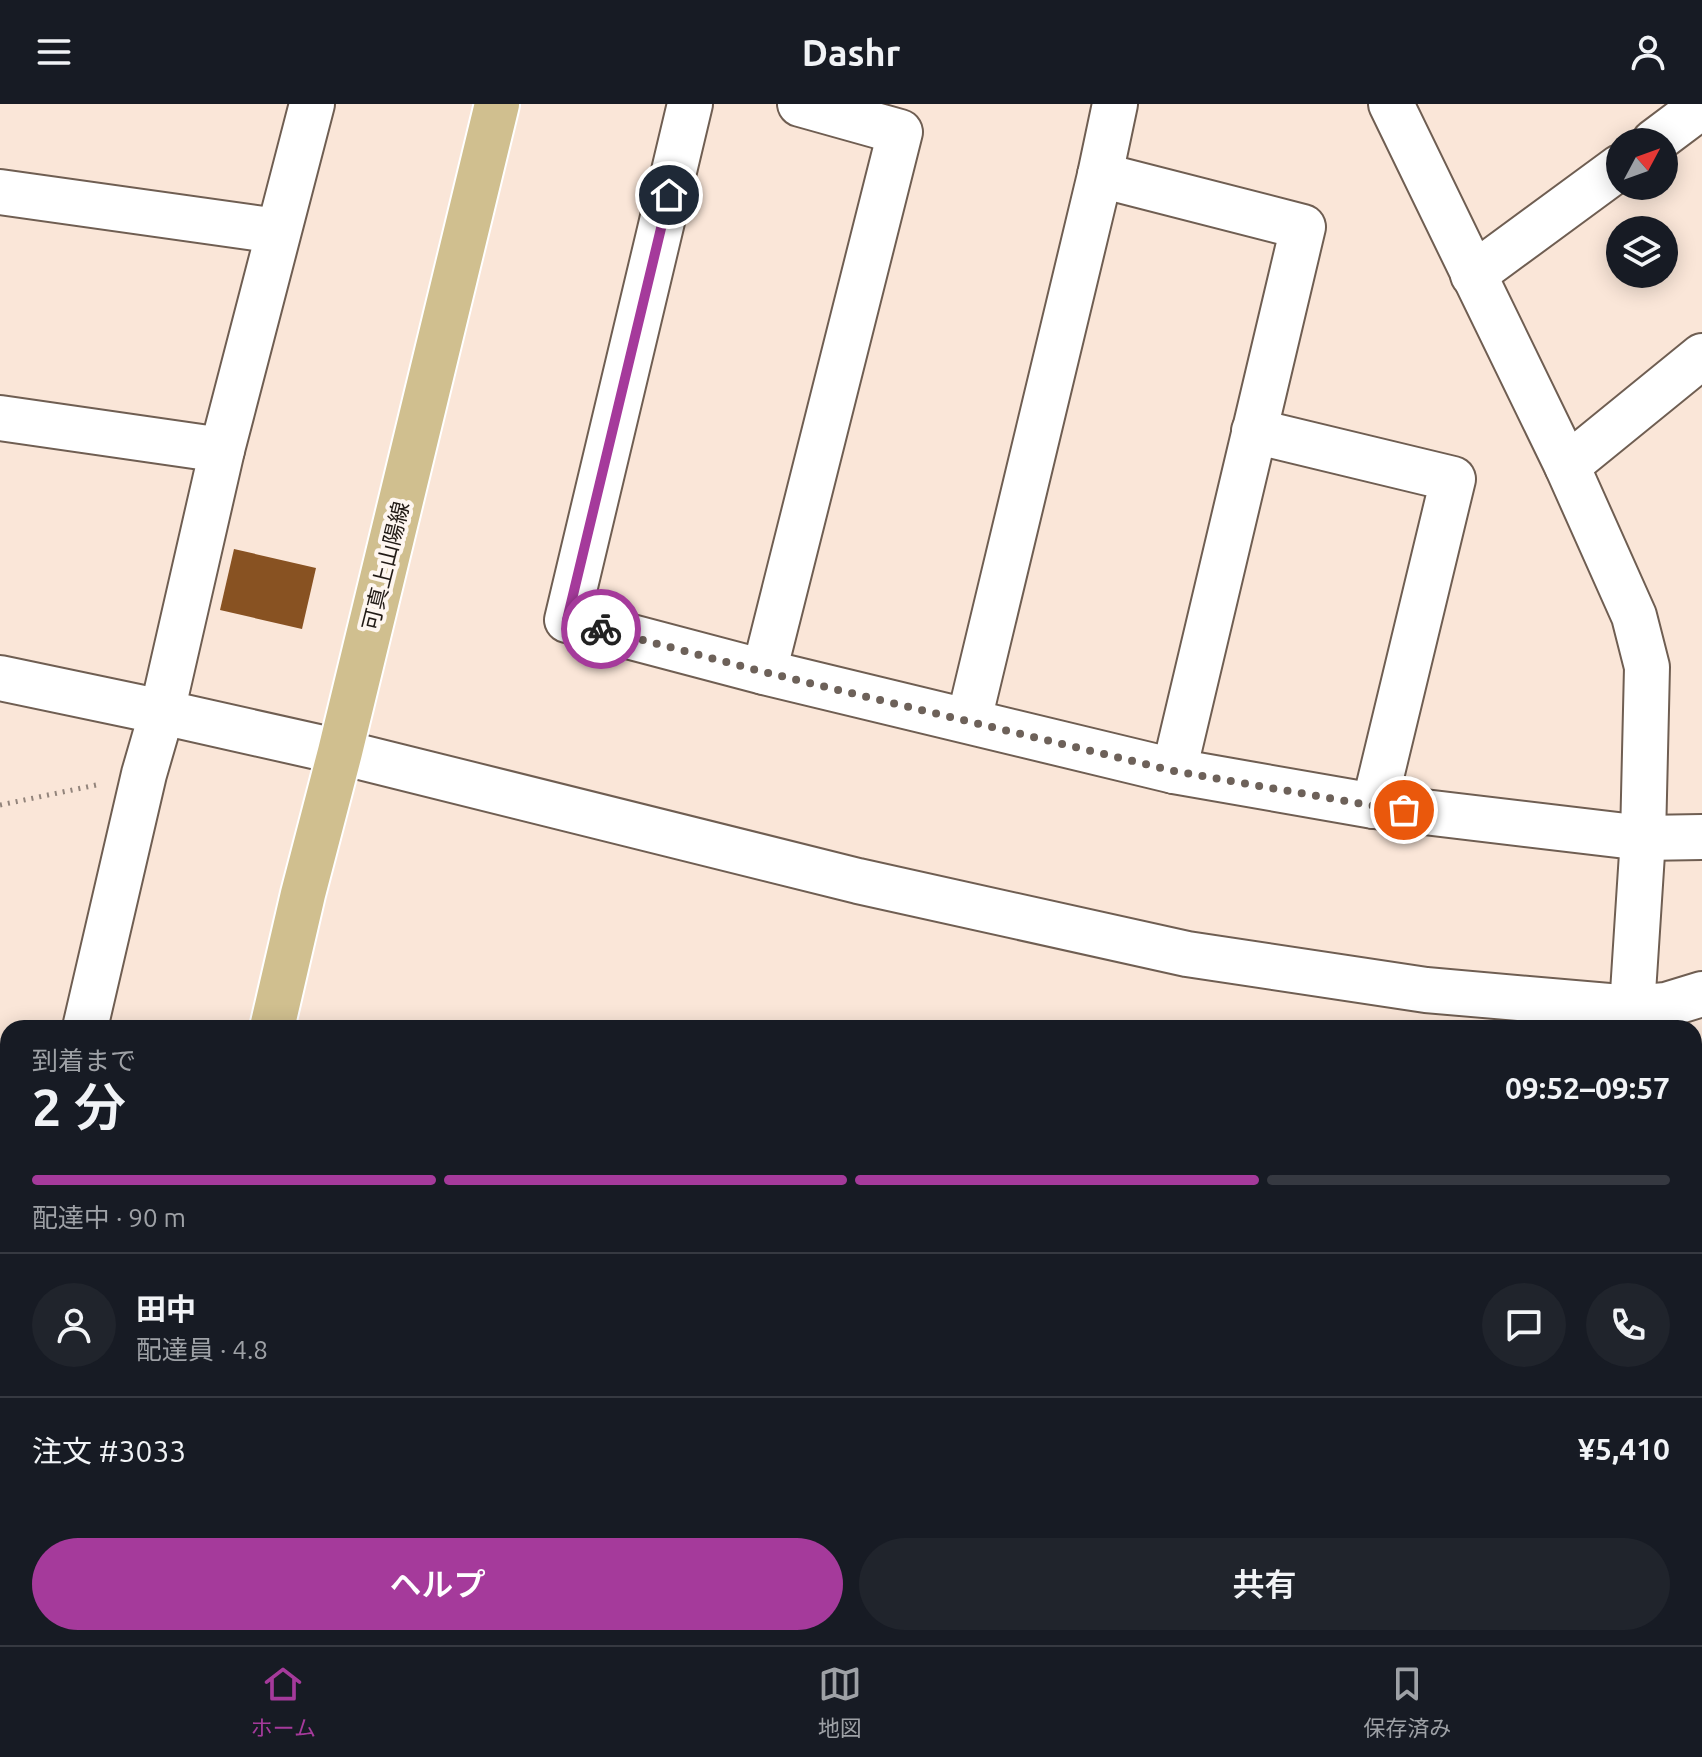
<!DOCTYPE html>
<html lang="ja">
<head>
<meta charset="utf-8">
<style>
  body { margin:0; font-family:Ubuntu,"Noto Sans JP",sans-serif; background:#20242c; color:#f1f3f6; height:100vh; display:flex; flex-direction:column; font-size:30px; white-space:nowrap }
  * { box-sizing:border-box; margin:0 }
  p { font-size:26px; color:#9ea1a6 }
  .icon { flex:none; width:44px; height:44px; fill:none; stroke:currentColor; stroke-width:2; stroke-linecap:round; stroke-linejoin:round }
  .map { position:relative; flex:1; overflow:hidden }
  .side { position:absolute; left:0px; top:916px; width:1702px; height:626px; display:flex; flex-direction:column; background:#171b24; border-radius:24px 24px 0 0; box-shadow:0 4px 20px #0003 }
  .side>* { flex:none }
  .needle { width:52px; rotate:49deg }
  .fabs { position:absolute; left:1606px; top:24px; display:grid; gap:16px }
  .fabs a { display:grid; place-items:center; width:72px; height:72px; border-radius:50%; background:#171b24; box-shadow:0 4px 20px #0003; font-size:40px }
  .pin { position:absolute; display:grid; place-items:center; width:68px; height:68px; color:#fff; margin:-34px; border:4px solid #fff; border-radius:50%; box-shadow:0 2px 8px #0007 }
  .courier { position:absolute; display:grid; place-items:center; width:80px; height:80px; margin:-40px; border:6px solid #a53a9b; border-radius:50%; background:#fff; color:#222; box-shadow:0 2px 10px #0007 }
  .summary em { font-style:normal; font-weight:600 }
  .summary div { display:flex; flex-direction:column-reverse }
  .summary { display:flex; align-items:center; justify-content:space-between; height:136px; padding:0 32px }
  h1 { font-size:52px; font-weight:600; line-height:60px }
  .bar { display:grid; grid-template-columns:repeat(4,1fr); gap:12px 8px; align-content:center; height:96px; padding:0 32px }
  .bar i { height:10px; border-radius:6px; background:#363941 }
  .bar .on { background:#a53a9b }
  .bar p { grid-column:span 4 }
  .line { display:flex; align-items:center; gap:20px; padding:0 32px; border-top:2px solid #363941 }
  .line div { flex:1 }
  .round { display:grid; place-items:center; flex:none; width:84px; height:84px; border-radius:42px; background:#20242c }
  .primary-button { display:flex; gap:16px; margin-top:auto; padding:16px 32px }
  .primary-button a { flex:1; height:92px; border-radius:48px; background:#a53a9b; color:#fff; font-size:32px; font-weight:600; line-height:92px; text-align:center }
  .primary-button a+a { background:#20242c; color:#f1f3f6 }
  header { display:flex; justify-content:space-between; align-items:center; height:104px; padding:0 32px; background:#171b24; font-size:36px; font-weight:600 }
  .menu { display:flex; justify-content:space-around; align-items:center; height:112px; border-top:2px solid #363941; background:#171b24; font-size:22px; color:#9ea1a6 }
  .menu a { display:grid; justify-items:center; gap:4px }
  .menu .on { color:#a53a9b }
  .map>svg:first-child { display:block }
  .building { fill:#885222 }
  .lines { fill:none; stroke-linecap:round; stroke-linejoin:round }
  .minor-casing { stroke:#6f5e52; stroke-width:48 }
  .major-casing { stroke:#fff; stroke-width:48 }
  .path { stroke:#92847b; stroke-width:5; stroke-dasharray:2 6; stroke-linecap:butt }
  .minor { stroke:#fff; stroke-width:44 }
  .major { stroke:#d0bf8f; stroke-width:44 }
  .done { stroke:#6d6159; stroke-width:8; stroke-dasharray:0 14.4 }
  .route { stroke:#a53a9b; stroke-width:10 }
  .labels { text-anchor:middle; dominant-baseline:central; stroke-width:8; stroke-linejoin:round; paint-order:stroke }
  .street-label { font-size:22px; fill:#211a15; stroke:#fef6f0 }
</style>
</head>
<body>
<header><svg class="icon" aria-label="menu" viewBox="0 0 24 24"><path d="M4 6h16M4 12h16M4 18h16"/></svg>Dashr<svg class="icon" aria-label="person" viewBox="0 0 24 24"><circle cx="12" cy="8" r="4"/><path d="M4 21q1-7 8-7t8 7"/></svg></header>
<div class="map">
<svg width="1702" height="1541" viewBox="0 0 1702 1541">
  <rect width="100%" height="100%" fill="#fae6d8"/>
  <polygon class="building" points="234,445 316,464 302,525 220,506"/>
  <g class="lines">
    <g class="minor-casing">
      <g id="minor">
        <polyline points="690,0 567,516 764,568 1174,667 1374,702 1643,734 1702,733"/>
        <polyline points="1391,0 1567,362 1634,512 1647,563 1643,734 1632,904"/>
        <polyline points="1654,38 1702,2"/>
        <polyline points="1100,71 1303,123 1174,667"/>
        <polyline points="0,88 278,127"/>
        <polyline points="1473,171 1620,63"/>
        <polyline points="0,314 222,346"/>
        <polyline points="1254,327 1453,375 1374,702"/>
        <polyline points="1567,362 1702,252"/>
        <polyline points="764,568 900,28 800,0"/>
        <polyline points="0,574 162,608 340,648 858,777 1187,850 1426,886 1632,904 1666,901 1702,890"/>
        <polyline points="969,616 1100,71 1115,0"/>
        <polyline points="85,924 144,670 162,608 222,346 312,0"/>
        <polyline points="1694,1102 1702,1102"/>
        <polyline points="0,1192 8,1172"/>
        <polyline points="1612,1534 1612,1541"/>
        <polyline points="336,1541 340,1534"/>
        <polyline points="569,1541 572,1534"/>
        <polyline points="780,1541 782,1534"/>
        <polyline points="1044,1541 1045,1534"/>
        <polyline points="1421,1541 1421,1534"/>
      </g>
    </g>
    <g class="major-casing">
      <g id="major">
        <polyline points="272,924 303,790 340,648 497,0"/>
        <polyline points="28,1541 33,1534"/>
      </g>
    </g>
    <polyline class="path" points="0,701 101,680"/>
    <use href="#minor" class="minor"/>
    <use href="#major" class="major"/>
  </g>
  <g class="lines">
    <polyline class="done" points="601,525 764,568 1174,667 1374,702 1404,706"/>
    <polyline class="route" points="601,525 567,516 669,91"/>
  </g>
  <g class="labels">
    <g class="street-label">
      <text transform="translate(385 462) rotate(-76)">可真上山陽線</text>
    </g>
  </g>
</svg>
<div class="fabs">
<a><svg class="needle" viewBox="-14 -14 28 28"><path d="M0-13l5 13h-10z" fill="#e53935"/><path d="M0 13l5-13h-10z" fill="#9ea1a6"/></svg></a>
<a><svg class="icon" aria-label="layers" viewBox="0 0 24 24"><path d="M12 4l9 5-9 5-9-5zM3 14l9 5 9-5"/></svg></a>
</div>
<div class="pin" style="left:1404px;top:706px;background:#ea580c"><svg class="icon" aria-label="bag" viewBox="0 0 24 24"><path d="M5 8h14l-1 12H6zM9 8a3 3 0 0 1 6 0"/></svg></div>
<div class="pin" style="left:669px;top:91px;background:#1f2937"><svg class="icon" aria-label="home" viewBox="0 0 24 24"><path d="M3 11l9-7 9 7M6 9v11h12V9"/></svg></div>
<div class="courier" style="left:601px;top:525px"><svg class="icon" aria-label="bike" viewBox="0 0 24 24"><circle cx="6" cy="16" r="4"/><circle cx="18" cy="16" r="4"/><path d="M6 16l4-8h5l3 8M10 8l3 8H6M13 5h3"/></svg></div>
<section class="side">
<div class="summary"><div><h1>2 分</h1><p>到着まで</p></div><em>09:52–09:57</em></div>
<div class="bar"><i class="on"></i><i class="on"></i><i class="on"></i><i></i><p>配達中 · 90 m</p></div>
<div class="line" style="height:144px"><a class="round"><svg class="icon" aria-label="person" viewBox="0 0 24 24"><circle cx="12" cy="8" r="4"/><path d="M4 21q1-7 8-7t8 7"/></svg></a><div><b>田中</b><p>配達員 · 4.8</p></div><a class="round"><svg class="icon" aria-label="chat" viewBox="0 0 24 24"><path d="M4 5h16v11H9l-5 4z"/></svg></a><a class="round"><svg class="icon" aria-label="phone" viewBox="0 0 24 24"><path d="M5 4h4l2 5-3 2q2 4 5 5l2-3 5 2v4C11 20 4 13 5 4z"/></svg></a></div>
<div class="line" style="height:104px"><div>注文 #3033</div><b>¥5,410</b></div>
<div class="primary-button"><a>ヘルプ</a><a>共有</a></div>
</section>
</div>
<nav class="menu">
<a class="on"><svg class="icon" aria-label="home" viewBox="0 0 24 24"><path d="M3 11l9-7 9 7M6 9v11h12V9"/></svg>ホーム</a>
<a><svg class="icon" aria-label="map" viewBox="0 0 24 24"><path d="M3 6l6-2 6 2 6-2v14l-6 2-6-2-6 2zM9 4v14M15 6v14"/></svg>地図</a>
<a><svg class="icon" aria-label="saved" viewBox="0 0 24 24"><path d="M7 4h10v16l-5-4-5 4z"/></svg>保存済み</a>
</nav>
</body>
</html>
